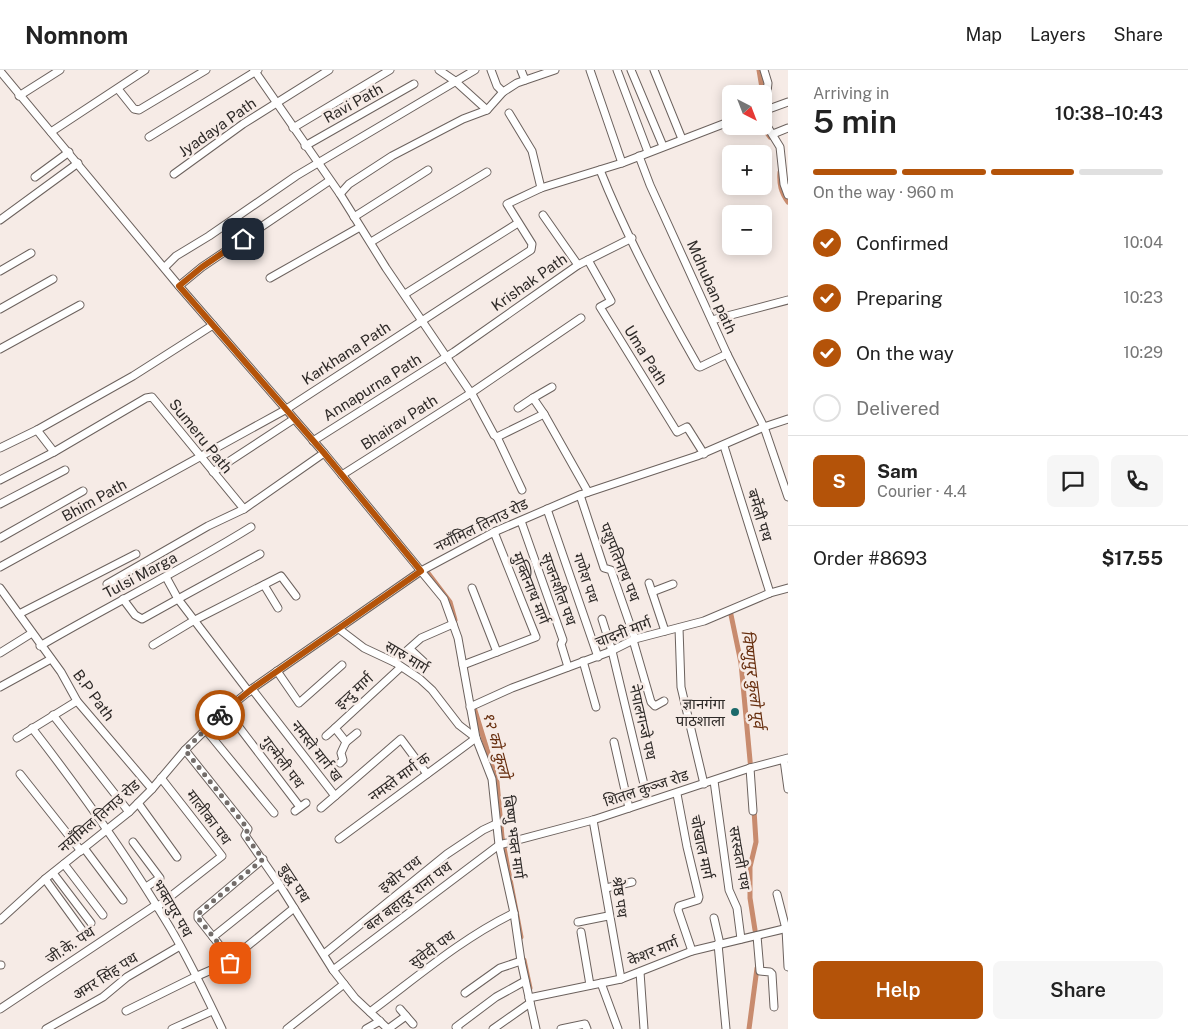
<!DOCTYPE html>
<html lang="en">
<head>
<meta charset="utf-8">
<style>
  body { margin:0; font-family:"Public Sans","Noto Sans Devanagari",sans-serif; background:#f6f6f6; color:#222; height:100vh; display:flex; flex-direction:column; font-size:19px; white-space:nowrap }
  * { box-sizing:border-box; margin:0 }
  p { font-size:16px; color:#767676 }
  .icon { flex:none; width:28px; height:28px; fill:none; stroke:currentColor; stroke-width:2; stroke-linecap:round; stroke-linejoin:round }
  .map { position:relative; flex:1; overflow:hidden }
  .panel { display:flex; flex-direction:column; background:#fff; width:400px }
  .panel>* { flex:none }
  .needle { width:32px; rotate:138deg }
  .fabs { position:absolute; left:722px; top:15px; display:grid; gap:10px }
  .fabs a { display:grid; place-items:center; width:50px; height:50px; border-radius:8px; background:#fff; box-shadow:0 2px 12px #0003; font-size:25px }
  .pin { position:absolute; display:grid; place-items:center; width:42px; height:42px; color:#fff; margin:-21px; border-radius:10px; box-shadow:0 2px 8px #0006 }
  .courier { position:absolute; display:grid; place-items:center; width:50px; height:50px; margin:-25px; border:4px solid #b45309; border-radius:50%; background:#fff; color:#222; box-shadow:0 1px 6px #0007 }
  .overview em { font-style:normal; font-weight:600 }
  .overview div { display:flex; flex-direction:column-reverse }
  .overview { display:flex; align-items:center; justify-content:space-between; height:85px; padding:0 25px }
  h1 { font-size:32px; font-weight:600; line-height:38px }
  .bar { display:grid; grid-template-columns:repeat(4,1fr); gap:8px 5px; align-content:center; height:60px; padding:0 25px }
  .bar i { height:6px; border-radius:4px; background:#e0e0e0 }
  .bar .selected { background:#b45309 }
  .bar p { grid-column:span 4 }
  .line { display:flex; align-items:center; gap:12px; padding:0 25px; border-top:1px solid #e0e0e0 }
  .line div { flex:1 }
  .round { display:grid; place-items:center; flex:none; width:52px; height:52px; border-radius:8px; background:#f6f6f6 }
  ol { padding:0 25px; list-style:none }
  li { display:flex; align-items:center; gap:15px; height:55px }
  li p { margin-inline-start:auto }
  li .icon { padding:5px; border-radius:50%; background:#b45309; color:#fff; stroke-width:4 }
  li:last-child { color:#767676 }
  li i { width:28px; height:28px; border:2px solid #e0e0e0; border-radius:50% }
  .button { display:flex; gap:10px; margin-top:auto; padding:10px 25px }
  .button a { flex:1; height:58px; border-radius:8px; background:#b45309; color:#fff; font-size:20px; font-weight:600; line-height:58px; text-align:center }
  .button a+a { background:#f6f6f6; color:#222 }
  header { display:flex; align-items:center; gap:30px; box-sizing:border-box; height:70px; padding:0 25px; background:#fff; border-bottom:1px solid #e0e0e0 }
  header strong { font-size:24px }
  nav { display:flex; gap:28px; margin-inline-start:auto; font-size:18px }
  main { display:flex; flex:1; min-height:0 }
  .map>svg:first-child { display:block }
  .lines { fill:none; stroke-linecap:round; stroke-linejoin:round }
  .canal { stroke:#c88b6e; stroke-width:5 }
  .minor-casing { stroke:#6c625e; stroke-width:9 }
  .minor { stroke:#fff; stroke-width:7 }
  .done { stroke:#736d6a; stroke-width:5; stroke-dasharray:0 9 }
  .route { stroke:#b45309; stroke-width:6 }
  .poi-dot { fill:#1c696a; stroke:#f6ebe6; stroke-width:2 }
  .labels { text-anchor:middle; dominant-baseline:central; stroke-width:5; stroke-linejoin:round; paint-order:stroke }
  .street-label { font-size:15px; fill:#2d2927; stroke:#f6ebe6 }
  .poi-label { font-size:15px; fill:#2d2927; stroke:#f6ebe6; text-anchor:end }
  .water-label { font-size:16px; font-style:italic; fill:#672e0e; stroke:#f6ebe6 }
</style>
</head>
<body>
<header>
<strong>Nomnom</strong>
<nav><a>Map</a><a>Layers</a><a>Share</a></nav>
</header>
<main>
<div class="map">
<svg width="788" height="959" viewBox="0 0 788 959">
  <rect width="100%" height="100%" fill="#f6ebe6"/>
  <g class="lines">
    <g class="canal">
      <polyline points="759,0 763,24"/>
      <polyline points="762,56 770,67"/>
      <path d="M780 102C779 114 781 122 788 132"/>
      <polyline points="425,499 450,532 455,550"/>
      <polyline points="730,540 741,593 751,701"/>
      <polyline points="473,634 497,712 502,767 521,867"/>
      <polyline points="754,740 756,772 750,797 750,828 755,860"/>
      <polyline points="524,890 530,918"/>
      <polyline points="749,959 757,898"/>
    </g>
    <g class="minor-casing">
      <g id="minor">
        <polyline points="254,0 340,124 386,198 473,326 494,365 497,367 544,344 588,422"/>
        <polyline points="439,0 455,11 487,40"/>
        <polyline points="491,0 497,16 503,22 517,13 555,0"/>
        <polyline points="521,0 525,10"/>
        <polyline points="590,0 622,93 731,51"/>
        <polyline points="617,0 648,82"/>
        <polyline points="631,0 663,76"/>
        <polyline points="654,0 682,69"/>
        <polyline points="764,0 768,13 764,51 780,77 784,114 788,125"/>
        <polyline points="0,1 179,216 324,383 444,529 458,568 476,668 492,709 499,775 514,843 521,891 536,959"/>
        <polyline points="118,19 134,39 139,40 206,0"/>
        <polyline points="19,26 60,0"/>
        <polyline points="766,40 788,32"/>
        <polyline points="509,43 532,81 541,118"/>
        <polyline points="293,58 390,0"/>
        <polyline points="51,62 145,0"/>
        <polyline points="773,64 788,58"/>
        <polyline points="149,67 258,0"/>
        <polyline points="305,76 414,14"/>
        <polyline points="639,86 650,115 727,284 764,357 788,427"/>
        <path d="M600 100C627 168 662 233 698 296L700 297 727 284"/>
        <polyline points="174,104 243,54 329,0"/>
        <polyline points="35,107 69,82"/>
        <polyline points="340,124 349,114 392,86 463,49 487,40 503,22"/>
        <polyline points="543,145 578,195"/>
        <polyline points="354,147 428,100"/>
        <polyline points="0,150 78,93"/>
        <polyline points="371,172 487,102"/>
        <polyline points="588,190 611,231 600,237 677,362 687,357 704,384"/>
        <polyline points="165,197 176,186 209,166 296,106 475,0"/>
        <polyline points="0,201 31,183"/>
        <polyline points="270,208 360,157"/>
        <polyline points="179,216 202,197 329,111"/>
        <polyline points="405,224 518,153"/>
        <polyline points="0,239 53,209"/>
        <polyline points="712,250 788,230"/>
        <polyline points="0,279 80,235"/>
        <polyline points="518,338 533,328"/>
        <polyline points="544,344 533,328 552,317"/>
        <polyline points="497,367 522,420"/>
        <polyline points="313,371 454,282 578,195 632,168"/>
        <polyline points="724,376 770,523"/>
        <polyline points="0,378 37,360 133,306 213,255"/>
        <polyline points="54,382 146,328 152,327 244,439"/>
        <polyline points="213,402 294,349"/>
        <polyline points="342,405 471,323 581,248"/>
        <polyline points="0,410 54,382 37,360"/>
        <polyline points="580,425 604,498 611,500 635,569"/>
        <polyline points="0,434 65,400"/>
        <polyline points="547,439 598,587"/>
        <polyline points="521,451 563,570 561,574 568,597"/>
        <polyline points="0,468 83,421"/>
        <polyline points="0,497 285,340 531,180 532,174 507,134 541,118 622,93"/>
        <polyline points="649,513 665,561"/>
        <polyline points="107,514 208,456 244,439 324,383"/>
        <polyline points="264,515 278,538"/>
        <polyline points="0,518 61,602 77,631 152,719"/>
        <polyline points="472,518 497,582"/>
        <polyline points="652,522 673,514"/>
        <polyline points="123,529 135,545 142,549 178,529 166,507"/>
        <polyline points="19,544 136,484"/>
        <polyline points="602,549 612,581 648,731"/>
        <polyline points="679,558 681,617 704,714"/>
        <polyline points="339,559 364,578 396,593 420,609 432,620 459,655 476,668 339,769"/>
        <polyline points="633,570 651,632 655,636 664,631"/>
        <polyline points="153,575 193,551 281,506 296,526"/>
        <path d="M40 576C110 535 182 500 251 457"/>
        <polyline points="410,579 424,592"/>
        <polyline points="0,583 32,563"/>
        <polyline points="583,591 596,637"/>
        <polyline points="394,592 421,568 453,554"/>
        <polyline points="463,595 536,567 494,462"/>
        <polyline points="277,601 299,633 342,595"/>
        <polyline points="0,617 51,589"/>
        <polyline points="252,619 335,726 401,669 427,704"/>
        <polyline points="249,622 178,529 260,484"/>
        <polyline points="470,637 512,618 609,582 635,569 704,551 770,523 788,518"/>
        <polyline points="226,640 300,737"/>
        <polyline points="53,645 129,742"/>
        <path d="M32 658C80 720 126 784 166 851 187 885 205 923 222 959"/>
        <polyline points="205,659 274,743"/>
        <polyline points="326,666 335,658"/>
        <polyline points="17,668 77,631"/>
        <polyline points="346,672 357,663"/>
        <polyline points="614,672 629,738"/>
        <polyline points="185,680 248,759 245,765 279,814 333,900 355,928 388,959"/>
        <polyline points="784,690 788,719"/>
        <polyline points="340,693 343,690 341,683 346,672 335,658 401,597"/>
        <polyline points="750,698 753,741"/>
        <polyline points="20,704 81,781"/>
        <polyline points="714,711 729,820 737,838 741,869"/>
        <polyline points="677,724 687,777 699,827 698,830 679,836 678,840 692,881"/>
        <polyline points="138,733 177,787"/>
        <polyline points="321,738 335,726"/>
        <polyline points="295,741 306,733"/>
        <polyline points="593,750 621,909"/>
        <polyline points="133,772 160,808 146,817"/>
        <polyline points="84,778 123,830"/>
        <polyline points="64,794 103,845"/>
        <polyline points="53,803 91,853"/>
        <polyline points="45,809 82,860"/>
        <polyline points="606,818 632,812"/>
        <polyline points="777,824 786,859 788,897"/>
        <polyline points="157,837 222,786 161,708"/>
        <polyline points="714,848 720,874"/>
        <polyline points="0,850 45,809 129,742 152,719 185,680 226,640 253,618 421,501 494,462 580,425 697,386 764,357 788,349"/>
        <polyline points="578,852 608,846"/>
        <polyline points="581,862 590,915"/>
        <polyline points="757,866 760,901 770,902 772,904 774,937"/>
        <polyline points="213,867 279,814"/>
        <polyline points="718,874 726,959"/>
        <polyline points="245,878 294,838"/>
        <polyline points="324,884 447,784 483,760 498,753"/>
        <polyline points="0,895 1,895"/>
        <polyline points="333,900 499,775 593,750 750,698 788,688"/>
        <polyline points="640,902 644,959"/>
        <polyline points="601,913 618,959"/>
        <polyline points="465,923 500,898 521,891"/>
        <polyline points="529,928 621,909 692,881 788,858"/>
        <polyline points="0,939 156,835"/>
        <polyline points="400,939 413,954"/>
        <polyline points="126,941 195,907 232,891 198,848 198,844 263,789"/>
        <path d="M370 942C416 908 462 868 514 843"/>
        <polyline points="46,959 103,927 127,907 180,876"/>
        <polyline points="172,959 212,941"/>
        <polyline points="287,959 344,914"/>
        <polyline points="366,959 380,951"/>
        <polyline points="388,959 406,946"/>
        <polyline points="458,959 456,957 496,927 525,911"/>
        <polyline points="493,959 530,933"/>
        <polyline points="561,959 585,954 587,959"/>
      </g>
    </g>
    <use href="#minor" class="minor"/>
  </g>
  <g class="lines">
    <polyline class="done" points="220,645 185,680 248,759 245,765 263,789 198,844 198,848 231,889 230,893"/>
    <polyline class="route" points="220,645 253,618 421,501 324,383 179,216 202,197 243,169"/>
  </g>
  <circle class="poi-dot" cx="735" cy="642" r="5"/>
  <g class="labels">
    <g class="street-label">
      <text transform="translate(353 33) rotate(-29)">Ravi Path</text>
      <text transform="translate(217 57) rotate(-35)">Jyadaya Path</text>
      <text transform="translate(529 212) rotate(-35)">Krishak Path</text>
      <text transform="translate(712 217) rotate(66)">Mdhuban path</text>
      <text transform="translate(346 283) rotate(-33)">Karkhana Path</text>
      <text transform="translate(646 285) rotate(58)">Uma Path</text>
      <text transform="translate(372 317) rotate(-32)">Annapurna Path</text>
      <text transform="translate(399 352) rotate(-33)">Bhairav Path</text>
      <text transform="translate(201 366) rotate(51)">Sumeru Path</text>
      <text transform="translate(94 430) rotate(-29)">Bhim Path</text>
      <text transform="translate(760 445) rotate(73)">बर्मेली पथ</text>
      <text transform="translate(481 455) rotate(-26)">नयाँमिल तिनाउ रोड</text>
      <text transform="translate(620 492) rotate(68)">पशुपतिनाथ पथ</text>
      <text transform="translate(140 505) rotate(-28)">Tulsi Marga</text>
      <text transform="translate(586 508) rotate(71)">गणेश पथ</text>
      <text transform="translate(531 518) rotate(68)">मुक्तिनाथ मार्ग</text>
      <text transform="translate(559 519) rotate(70)">सृजनशील पथ</text>
      <text transform="translate(623 562) rotate(-21)">चादनी मार्ग</text>
      <text transform="translate(407 587) rotate(31)">सारु मार्ग</text>
      <text transform="translate(354 621) rotate(-43)">इन्दु मार्ग</text>
      <text transform="translate(94 625) rotate(54)">B.P Path</text>
      <text transform="translate(643 652) rotate(77)">नेपालगन्जे पथ</text>
      <text transform="translate(317 681) rotate(52)">नमस्ते मार्ग ख</text>
      <text transform="translate(283 692) rotate(53)">गुल्मेली पथ</text>
      <text transform="translate(399 707) rotate(-36)">नमस्ते मार्ग क</text>
      <text transform="translate(646 718) rotate(-18)">शितल कुञ्ज रोड</text>
      <text transform="translate(99 746) rotate(-41)">नयाँमिल तिनाउ रोड</text>
      <text transform="translate(209 747) rotate(53)">मालीका पथ</text>
      <text transform="translate(514 767) rotate(82)">बिष्णु भक्त मार्ग</text>
      <text transform="translate(702 777) rotate(78)">चोखाल मार्ग</text>
      <text transform="translate(740 788) rotate(80)">सरस्वती पथ</text>
      <text transform="translate(400 804) rotate(-38)">इश्वोर पथ</text>
      <text transform="translate(295 813) rotate(57)">बुद्ध पथ</text>
      <text transform="translate(408 826) rotate(-37)">बल बहादुर राना पथ</text>
      <text transform="translate(620 827) rotate(82)">श्रेष्ठ पथ</text>
      <text transform="translate(173 838) rotate(60)">भक्तपुर पथ</text>
      <text transform="translate(70 875) rotate(-33)">जी.के. पथ</text>
      <text transform="translate(432 879) rotate(-36)">सुवेदी पथ</text>
      <text transform="translate(653 881) rotate(-22)">केशर मार्ग</text>
      <text transform="translate(105 906) rotate(-33)">अमर सिंह पथ</text>
    </g>
    <g class="poi-label">
      <text x="725" y="633">ज्ञानगंगा<tspan x="725" dy="17">पाठशाला</tspan></text>
    </g>
    <g class="water-label">
      <text transform="translate(753 609) rotate(83)">विष्णुपुर कुलो पूर्व</text>
      <text transform="translate(497 675) rotate(75)">१२ को कुलो</text>
    </g>
  </g>
</svg>
<div class="fabs">
<a><svg class="needle" viewBox="-14 -14 28 28"><path d="M0-13l5 13h-10z" fill="#e53935"/><path d="M0 13l5-13h-10z" fill="#767676"/></svg></a>
<a>+</a>
<a>−</a>
</div>
<div class="pin" style="left:230px;top:893px;background:#ea580c"><svg class="icon" aria-label="bag" viewBox="0 0 24 24"><path d="M5 8h14l-1 12H6zM9 8a3 3 0 0 1 6 0"/></svg></div>
<div class="pin" style="left:243px;top:169px;background:#1f2937"><svg class="icon" aria-label="home" viewBox="0 0 24 24"><path d="M3 11l9-7 9 7M6 9v11h12V9"/></svg></div>
<div class="courier" style="left:220px;top:645px"><svg class="icon" aria-label="bike" viewBox="0 0 24 24"><circle cx="6" cy="16" r="4"/><circle cx="18" cy="16" r="4"/><path d="M6 16l4-8h5l3 8M10 8l3 8H6M13 5h3"/></svg></div>
</div>
<section class="panel">
<div class="overview"><div><h1>5 min</h1><p>Arriving in</p></div><em>10:38–10:43</em></div>
<div class="bar"><i class="selected"></i><i class="selected"></i><i class="selected"></i><i></i><p>On the way · 960 m</p></div>
<ol>
<li><svg class="icon" aria-label="check" viewBox="0 0 24 24"><path d="M5 12l5 5 9-10"/></svg>Confirmed<p>10:04</p></li>
<li><svg class="icon" aria-label="check" viewBox="0 0 24 24"><path d="M5 12l5 5 9-10"/></svg>Preparing<p>10:23</p></li>
<li><svg class="icon" aria-label="check" viewBox="0 0 24 24"><path d="M5 12l5 5 9-10"/></svg>On the way<p>10:29</p></li>
<li><i></i>Delivered</li>
</ol>
<div class="line" style="height:90px"><b class="round" style="background:#b45309;color:#fff">S</b><div><b>Sam</b><p>Courier · 4.4</p></div><a class="round"><svg class="icon" aria-label="chat" viewBox="0 0 24 24"><path d="M4 5h16v11H9l-5 4z"/></svg></a><a class="round"><svg class="icon" aria-label="phone" viewBox="0 0 24 24"><path d="M5 4h4l2 5-3 2q2 4 5 5l2-3 5 2v4C11 20 4 13 5 4z"/></svg></a></div>
<div class="line" style="height:65px"><div>Order #8693</div><b>$17.55</b></div>
<div class="button"><a>Help</a><a>Share</a></div>
</section>
</main>
</body>
</html>
